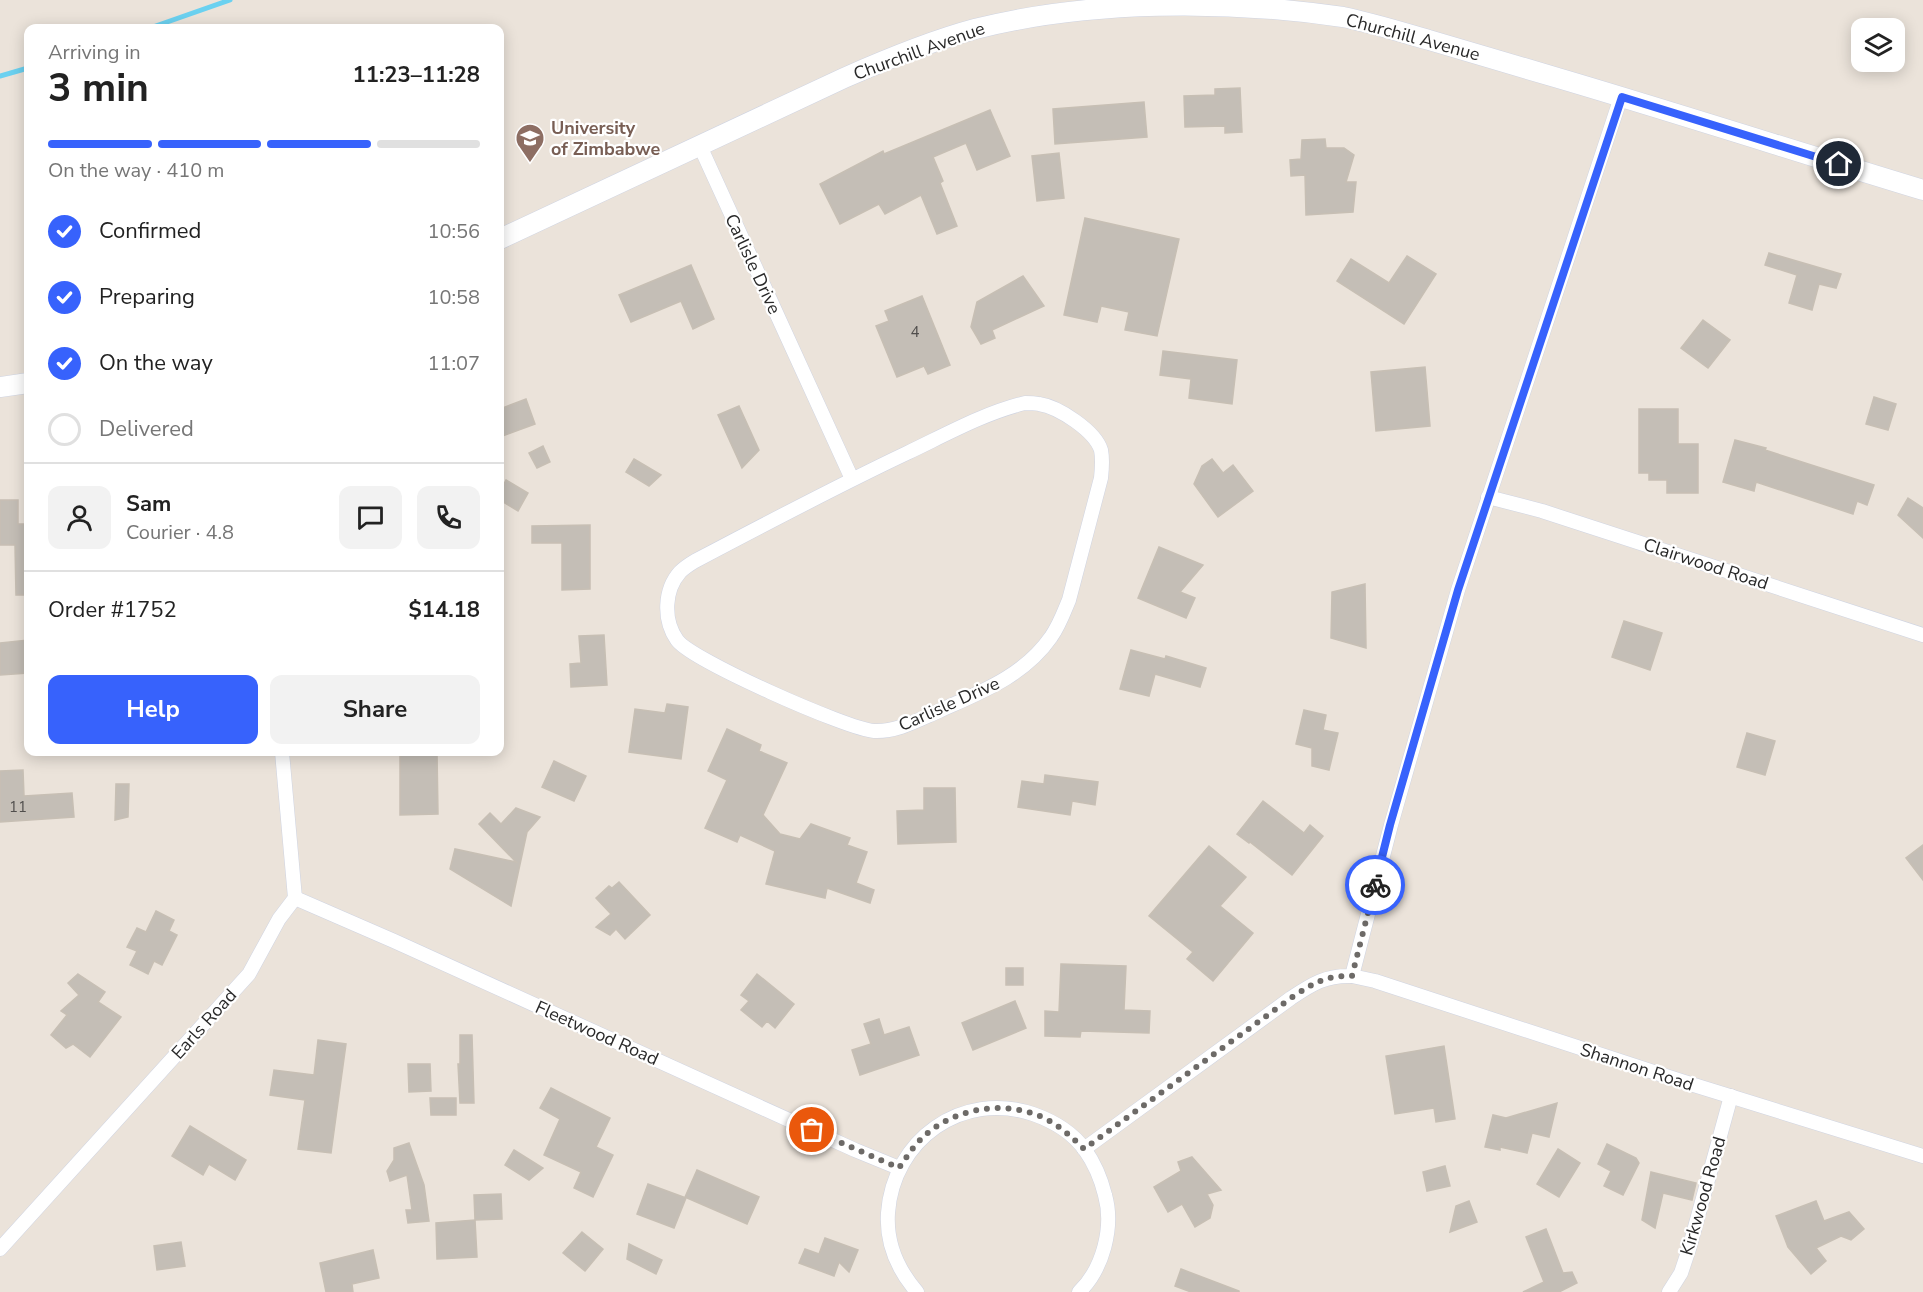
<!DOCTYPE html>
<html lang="en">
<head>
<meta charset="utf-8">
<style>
  body { margin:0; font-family:"Nunito Sans",sans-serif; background:#f2f2f2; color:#222; height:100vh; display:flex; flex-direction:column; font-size:22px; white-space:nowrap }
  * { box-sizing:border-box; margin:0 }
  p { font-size:20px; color:#767676 }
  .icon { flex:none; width:33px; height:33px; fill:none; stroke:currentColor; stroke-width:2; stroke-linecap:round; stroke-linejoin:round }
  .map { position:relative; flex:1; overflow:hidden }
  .side { position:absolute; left:24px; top:24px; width:480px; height:732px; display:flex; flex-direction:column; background:#fff; border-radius:12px; box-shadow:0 3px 15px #0003 }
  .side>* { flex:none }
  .buttons { position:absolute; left:1851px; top:18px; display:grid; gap:12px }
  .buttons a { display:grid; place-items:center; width:54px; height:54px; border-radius:12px; background:#fff; box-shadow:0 3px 15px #0003; font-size:30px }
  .pin { position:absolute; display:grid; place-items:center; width:51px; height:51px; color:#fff; margin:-26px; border:3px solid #fff; border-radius:50%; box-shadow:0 2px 6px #0007 }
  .courier { position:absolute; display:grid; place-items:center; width:60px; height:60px; margin:-30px; border:4px solid #3762fc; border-radius:50%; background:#fff; color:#222; box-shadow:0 2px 8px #0007 }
  .overview em { font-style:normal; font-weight:700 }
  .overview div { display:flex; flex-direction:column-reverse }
  .overview { display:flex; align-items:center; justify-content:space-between; height:102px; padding:0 24px }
  h1 { font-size:39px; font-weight:700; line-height:45px }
  .bar { display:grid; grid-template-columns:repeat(4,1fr); gap:9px 6px; align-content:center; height:72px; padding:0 24px }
  .bar i { height:8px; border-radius:4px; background:#e0e0e0 }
  .bar .current { background:#3762fc }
  .bar p { grid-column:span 4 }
  .line { display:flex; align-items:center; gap:15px; padding:0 24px; border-top:2px solid #e0e0e0 }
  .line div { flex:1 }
  .round { display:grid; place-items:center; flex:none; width:63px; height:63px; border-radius:12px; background:#f2f2f2 }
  ol { padding:0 24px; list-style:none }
  li { display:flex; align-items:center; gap:18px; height:66px }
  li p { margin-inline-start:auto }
  li .icon { padding:6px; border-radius:50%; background:#3762fc; color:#fff; stroke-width:4 }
  li:last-child { color:#767676 }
  li i { width:33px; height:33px; border:3px solid #e0e0e0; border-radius:50% }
  .primary-button { display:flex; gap:12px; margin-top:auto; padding:12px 24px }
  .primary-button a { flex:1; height:69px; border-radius:12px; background:#3762fc; color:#fff; font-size:24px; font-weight:700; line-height:69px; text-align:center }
  .primary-button a+a { background:#f2f2f2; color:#222 }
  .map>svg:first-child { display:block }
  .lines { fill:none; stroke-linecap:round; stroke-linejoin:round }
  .stream { stroke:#6bd1f0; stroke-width:5 }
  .building { fill:#c4beb6; stroke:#c7bfb4; stroke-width:1.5 }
  .minor-casing { stroke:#cfd4e2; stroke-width:15 }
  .secondary-casing { stroke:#cfd4e2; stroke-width:21 }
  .minor { stroke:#fff; stroke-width:14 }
  .secondary { stroke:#fff; stroke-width:20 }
  .done { stroke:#6d6a67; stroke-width:6; stroke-dasharray:0 10.8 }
  .route { stroke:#3762fc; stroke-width:8 }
  .labels { text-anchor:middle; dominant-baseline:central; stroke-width:4.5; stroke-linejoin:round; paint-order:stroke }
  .number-label { font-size:15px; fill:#504e4c }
  .street-label { font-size:18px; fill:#292929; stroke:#fff }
  .education-label { font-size:18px; font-weight:bold; fill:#785e54; stroke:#fff; text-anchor:start }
</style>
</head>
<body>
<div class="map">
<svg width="1923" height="1292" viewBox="0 0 1923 1292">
  <rect width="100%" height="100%" fill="#ebe3da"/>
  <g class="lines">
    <g class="stream">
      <polyline points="150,28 230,0"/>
      <polyline points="0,76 28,68"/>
    </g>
  </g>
  <g class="building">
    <polygon points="1240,88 1242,132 1225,133 1225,126 1185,127 1184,96 1215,95 1215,89"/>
    <polygon points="1144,102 1147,137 1055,144 1053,109"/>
    <polygon points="990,110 1010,156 977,170 966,143 933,157 943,181 940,183 957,226 937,234 921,195 885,214 879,204 840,224 820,184 883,151 884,154"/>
    <polygon points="1325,139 1326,148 1344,148 1354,155 1346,182 1356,182 1353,212 1306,215 1305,175 1291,176 1290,160 1301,159 1302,140"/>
    <polygon points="1059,153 1064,198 1037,201 1032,156"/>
    <polygon points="1085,218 1179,239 1157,336 1125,330 1129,312 1101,306 1097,322 1064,315"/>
    <polygon points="1769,253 1841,274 1836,288 1819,284 1812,310 1789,303 1797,275 1765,265"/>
    <polygon points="1407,256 1436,274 1404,324 1337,281 1351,259 1389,283"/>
    <polygon points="691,265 714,319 693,329 681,301 631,322 619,295"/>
    <polygon points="1023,276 1044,306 992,330 995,338 981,344 971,327 977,302"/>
    <polygon points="922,296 950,365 928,374 924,366 897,377 876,326 889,321 885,311"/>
    <polygon points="1703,320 1730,340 1708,368 1681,348"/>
    <polygon points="1163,351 1237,360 1232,404 1189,398 1191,379 1160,375"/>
    <polygon points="1425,367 1430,426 1376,431 1371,372"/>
    <polygon points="1874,397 1896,404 1888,430 1866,424"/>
    <polygon points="526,399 535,424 500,437 500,409"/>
    <polygon points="739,406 759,450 742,468 718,415"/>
    <polygon points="1639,409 1678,409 1678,444 1698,444 1698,493 1667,493 1667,480 1649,480 1649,473 1639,473"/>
    <polygon points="1735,440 1766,448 1765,450 1874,485 1867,505 1857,501 1853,514 1756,482 1754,491 1723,482"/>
    <polygon points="543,446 550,462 537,468 529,453"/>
    <polygon points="634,459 661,475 649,486 626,472"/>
    <polygon points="1212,459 1223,473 1233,465 1253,491 1218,517 1194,484 1202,466"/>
    <polygon points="506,480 528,493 518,511 500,500 500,492"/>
    <polygon points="1908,498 1923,508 1923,538 1898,515"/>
    <polygon points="0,500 18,500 18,524 28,524 28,595 16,595 15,545 0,545"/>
    <polygon points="590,525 590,589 562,590 562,543 532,543 532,526"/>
    <polygon points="1159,547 1203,565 1180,592 1195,598 1186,618 1138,598"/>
    <polygon points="1365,584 1366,648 1331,638 1332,592"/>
    <polygon points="1624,621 1662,633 1650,670 1612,657"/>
    <polygon points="604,635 607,685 571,687 570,664 581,663 579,636"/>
    <polygon points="28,640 28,673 0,675 0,643"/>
    <polygon points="1131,650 1165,659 1166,656 1206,668 1200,687 1155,674 1149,696 1120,689"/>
    <polygon points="667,704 688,707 681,759 629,752 635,709 665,713"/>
    <polygon points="1304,710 1326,715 1323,730 1338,733 1329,770 1312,766 1312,748 1296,744"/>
    <polygon points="727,729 761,745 759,751 787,763 763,815 780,834 800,839 811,824 850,838 847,845 867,852 856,883 874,890 870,903 827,888 825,898 766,884 775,851 740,835 737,842 705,828 727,780 708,771"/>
    <polygon points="1747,733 1775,741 1765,775 1737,767"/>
    <polygon points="400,752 437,752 438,814 400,815"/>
    <polygon points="554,761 586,776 574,801 542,787"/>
    <polygon points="23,770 24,796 72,793 74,817 0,822 0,771"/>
    <polygon points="1045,775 1098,782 1095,805 1072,801 1070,815 1018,807 1022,781 1044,784"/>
    <polygon points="116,784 129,784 128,817 115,820"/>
    <polygon points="924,788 955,788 956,842 898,844 897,811 924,810"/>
    <polygon points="1263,801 1304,833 1310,825 1323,836 1292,875 1250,842 1249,843 1237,834"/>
    <polygon points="516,808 540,817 527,832 511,906 450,869 455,849 516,862 479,824 490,813 501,824"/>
    <polygon points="1923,845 1923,880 1906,858"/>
    <polygon points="1209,846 1246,877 1220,906 1253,933 1213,981 1187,959 1193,952 1149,916"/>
    <polygon points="619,882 650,915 625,939 616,929 610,935 596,927 611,914 596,898 609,886 612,888"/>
    <polygon points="156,911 174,920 169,931 177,935 162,965 154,961 148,974 130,965 137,951 127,947 137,928 146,932"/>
    <polygon points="1061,964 1126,966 1124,1010 1150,1011 1149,1033 1081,1031 1080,1037 1045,1036 1045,1011 1059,1012"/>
    <rect x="1006" y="968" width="17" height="17"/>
    <polygon points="78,974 105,992 98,1002 121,1017 90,1057 73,1044 66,1048 51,1035 67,1015 61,1011 79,995 68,983"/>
    <polygon points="757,974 794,1004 775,1028 767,1021 762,1027 741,1010 749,1001 741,995"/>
    <polygon points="1015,1001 1026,1028 973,1050 962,1023"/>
    <polygon points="879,1019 884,1035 909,1027 919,1055 860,1075 852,1050 871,1044 864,1024"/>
    <polygon points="460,1035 472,1035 474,1103 460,1103 458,1064 460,1064"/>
    <polygon points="318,1040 346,1044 331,1153 298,1149 305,1100 270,1095 274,1070 314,1075"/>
    <polygon points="1444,1046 1455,1119 1436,1122 1434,1108 1395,1114 1386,1056"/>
    <polygon points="408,1064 430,1064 431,1091 409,1092"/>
    <polygon points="551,1088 610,1118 596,1147 613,1155 593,1197 574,1188 581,1172 544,1155 560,1119 540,1108"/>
    <polygon points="430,1098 456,1098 456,1115 431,1115"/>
    <polygon points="1557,1103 1549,1137 1532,1133 1527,1153 1500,1147 1500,1150 1485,1147 1493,1115 1506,1118"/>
    <polygon points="190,1126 246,1160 235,1180 209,1164 203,1175 172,1156"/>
    <polygon points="409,1143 424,1185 429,1221 408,1223 406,1210 412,1210 407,1175 390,1181 387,1171 394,1160 394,1148"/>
    <polygon points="1607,1144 1636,1158 1639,1163 1623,1195 1604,1186 1611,1171 1598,1164"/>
    <polygon points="1558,1149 1580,1163 1559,1197 1537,1184"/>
    <polygon points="514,1150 543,1168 529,1180 505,1165"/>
    <polygon points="1192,1157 1221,1190 1207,1194 1213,1205 1210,1218 1195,1227 1182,1204 1168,1212 1154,1187 1181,1171 1178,1162"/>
    <polygon points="1445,1166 1450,1186 1427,1191 1423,1172"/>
    <polygon points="697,1170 759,1197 747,1224 685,1197"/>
    <polygon points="1651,1172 1696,1183 1692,1200 1663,1193 1655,1228 1642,1220"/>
    <polygon points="648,1184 686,1198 674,1228 637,1214"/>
    <polygon points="501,1194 502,1219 475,1220 474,1195"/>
    <polygon points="1469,1201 1477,1222 1450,1232 1456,1206"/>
    <polygon points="1816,1201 1824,1221 1849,1212 1864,1229 1851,1240 1841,1236 1816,1248 1826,1261 1811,1274 1788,1247 1776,1216"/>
    <polygon points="475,1220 477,1257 437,1259 436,1223"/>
    <polygon points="1546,1229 1563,1273 1572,1272 1577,1283 1559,1292 1523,1292 1544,1282 1526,1237"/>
    <polygon points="582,1232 603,1249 585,1271 563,1253"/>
    <polygon points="825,1238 858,1250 849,1272 839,1262 834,1276 799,1263 805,1249 819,1254"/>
    <polygon points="181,1242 185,1266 157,1270 154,1246"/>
    <polygon points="629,1244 662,1260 656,1274 627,1259"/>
    <polygon points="373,1250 379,1278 352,1284 353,1292 326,1292 320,1263"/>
    <polygon points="1181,1269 1239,1291 1239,1292 1191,1292 1175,1286"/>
  </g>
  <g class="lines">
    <g class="minor-casing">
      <g id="minor">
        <polyline points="700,146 852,479"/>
        <path d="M1025 403C1029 403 1034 403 1039 404 1059 407 1095 431 1101 450 1103 460 1102 469 1101 478L1069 600C1064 612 1059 626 1051 637 1024 676 981 692 939 711 918 720 897 732 874 731 847 729 691 660 677 640 663 620 664 590 680 572 684 568 690 564 695 561 765 524 835 487 907 453 945 435 984 413 1025 403Z"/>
        <polyline points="1488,497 1542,511 1923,635"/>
        <polyline points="295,898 394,941 855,1150 899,1168"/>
        <polyline points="1352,976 1375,981 1681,1081 1923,1156"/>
        <path d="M1084 1149 1291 998C1312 984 1326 975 1352 976L1391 825 1458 590 1621 97"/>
        <polyline points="0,1249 249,974 279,919 295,898 282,752"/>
        <path d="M917 1292C898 1270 886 1243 888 1213 893 1140 962 1090 1033 1114 1053 1121 1073 1133 1085 1150 1095 1164 1101 1179 1105 1195 1114 1227 1103 1269 1079 1292"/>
        <polyline points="1669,1292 1681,1273 1689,1249 1731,1096"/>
      </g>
    </g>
    <g class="secondary-casing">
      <g id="secondary">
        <path d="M500 239 844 78C887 59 930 41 975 29 1089 0 1227 0 1343 17 1372 23 1401 32 1429 40 1472 53 1515 65 1558 78 1680 114 1801 153 1923 190"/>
        <polyline points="0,387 28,383"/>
      </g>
    </g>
    <use href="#minor" class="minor"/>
    <use href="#secondary" class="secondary"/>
  </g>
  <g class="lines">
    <path class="done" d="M812 1130 899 1168C908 1155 916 1142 929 1132 961 1106 1011 1100 1048 1120 1062 1128 1073 1138 1084 1149L1291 998C1312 984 1326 975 1352 976L1375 885"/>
    <polyline class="route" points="1375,885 1390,825 1458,590 1622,97 1839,164"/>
  </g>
  <defs>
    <g id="university-pin" transform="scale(1.5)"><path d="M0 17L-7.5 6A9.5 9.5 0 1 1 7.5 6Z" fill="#8d6e63" stroke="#fff"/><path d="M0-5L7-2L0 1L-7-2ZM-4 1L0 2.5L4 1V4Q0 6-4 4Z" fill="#fff"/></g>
  </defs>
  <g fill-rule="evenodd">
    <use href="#university-pin" x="530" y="138"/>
  </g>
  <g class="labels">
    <g class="number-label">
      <text x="915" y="332">4</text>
      <text x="18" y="807">11</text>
    </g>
    <g class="street-label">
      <text transform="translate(1413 37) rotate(15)">Churchill Avenue</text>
      <text transform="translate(919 51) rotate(-20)">Churchill Avenue</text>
      <text transform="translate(753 264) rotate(65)">Carlisle Drive</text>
      <text transform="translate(1706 564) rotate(18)">Clairwood Road</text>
      <text transform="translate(949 704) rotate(-24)">Carlisle Drive</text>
      <text transform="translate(204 1024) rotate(-48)">Earls Road</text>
      <text transform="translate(597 1033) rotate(24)">Fleetwood Road</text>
      <text transform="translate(1637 1067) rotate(18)">Shannon Road</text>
      <text transform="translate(1703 1196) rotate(-74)">Kirkwood Road</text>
    </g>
    <g class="education-label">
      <text x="551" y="128">University<tspan x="551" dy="21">of Zimbabwe</tspan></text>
    </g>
  </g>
</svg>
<div class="buttons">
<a><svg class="icon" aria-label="layers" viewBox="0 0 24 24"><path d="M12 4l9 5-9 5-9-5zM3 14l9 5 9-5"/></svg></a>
</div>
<div class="pin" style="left:812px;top:1130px;background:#ea580c"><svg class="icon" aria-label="bag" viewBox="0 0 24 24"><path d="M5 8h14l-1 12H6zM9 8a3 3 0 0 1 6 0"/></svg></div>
<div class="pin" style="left:1839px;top:164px;background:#1f2937"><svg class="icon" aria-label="home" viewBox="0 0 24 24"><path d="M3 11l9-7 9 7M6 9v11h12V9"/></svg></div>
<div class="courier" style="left:1375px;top:885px"><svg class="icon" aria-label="bike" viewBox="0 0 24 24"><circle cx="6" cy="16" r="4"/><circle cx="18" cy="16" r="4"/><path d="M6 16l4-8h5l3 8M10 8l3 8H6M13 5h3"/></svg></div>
<section class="side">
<div class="overview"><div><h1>3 min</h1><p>Arriving in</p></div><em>11:23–11:28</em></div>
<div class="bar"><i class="current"></i><i class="current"></i><i class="current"></i><i></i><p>On the way · 410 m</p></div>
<ol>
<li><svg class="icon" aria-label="check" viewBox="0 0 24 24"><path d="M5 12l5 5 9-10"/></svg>Confirmed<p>10:56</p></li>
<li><svg class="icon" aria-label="check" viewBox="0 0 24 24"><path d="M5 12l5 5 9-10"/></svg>Preparing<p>10:58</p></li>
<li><svg class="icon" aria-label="check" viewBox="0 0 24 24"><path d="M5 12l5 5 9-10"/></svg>On the way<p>11:07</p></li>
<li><i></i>Delivered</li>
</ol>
<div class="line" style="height:108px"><a class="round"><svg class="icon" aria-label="person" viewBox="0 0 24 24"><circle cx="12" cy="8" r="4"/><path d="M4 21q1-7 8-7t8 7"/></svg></a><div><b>Sam</b><p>Courier · 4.8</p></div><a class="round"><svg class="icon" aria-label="chat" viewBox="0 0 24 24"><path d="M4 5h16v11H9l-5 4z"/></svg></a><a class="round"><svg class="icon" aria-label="phone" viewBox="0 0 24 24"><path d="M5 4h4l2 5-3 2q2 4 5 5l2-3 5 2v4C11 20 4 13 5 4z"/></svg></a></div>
<div class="line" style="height:78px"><div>Order #1752</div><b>$14.18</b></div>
<div class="primary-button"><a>Help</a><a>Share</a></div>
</section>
</div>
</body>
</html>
